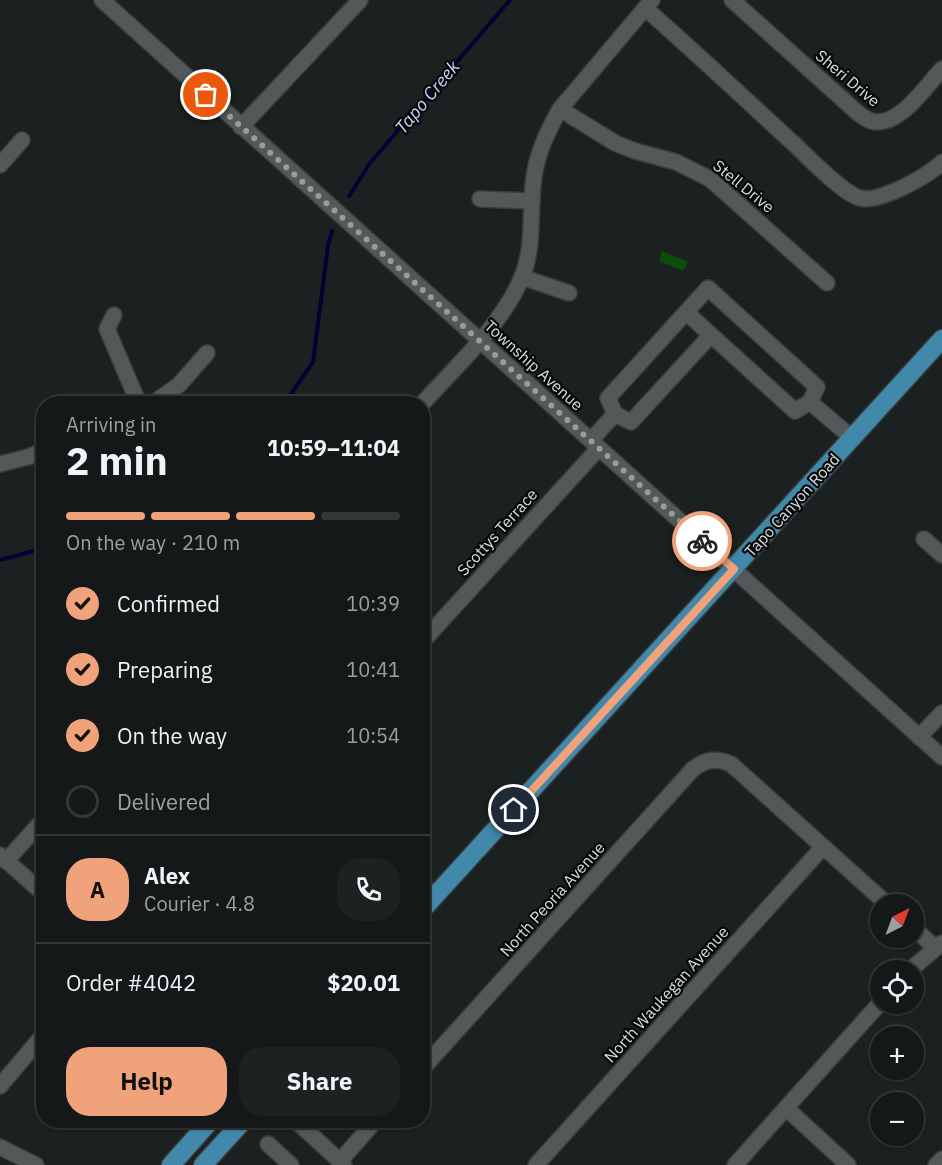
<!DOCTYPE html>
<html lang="en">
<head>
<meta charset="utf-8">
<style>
  body { margin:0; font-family:"IBM Plex Sans",sans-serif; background:#1d2121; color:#f1f3f6; height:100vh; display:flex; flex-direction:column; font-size:22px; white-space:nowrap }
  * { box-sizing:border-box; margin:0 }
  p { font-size:20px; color:#9da0a2 }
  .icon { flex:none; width:33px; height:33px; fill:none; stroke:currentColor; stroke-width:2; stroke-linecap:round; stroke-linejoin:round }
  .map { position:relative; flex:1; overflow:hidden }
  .drawer { position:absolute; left:36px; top:396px; width:394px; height:732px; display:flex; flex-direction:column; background:#141818; border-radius:24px; box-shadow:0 2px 4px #0004,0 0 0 2px #333737 }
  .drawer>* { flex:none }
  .needle { width:39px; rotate:42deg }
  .fabs { position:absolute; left:870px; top:894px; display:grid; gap:12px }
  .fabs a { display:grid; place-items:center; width:54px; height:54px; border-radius:50%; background:#141818; box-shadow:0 2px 4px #0004,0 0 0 2px #333737; font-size:30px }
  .pin { position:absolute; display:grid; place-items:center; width:51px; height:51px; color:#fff; margin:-26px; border:3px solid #fff; border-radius:50%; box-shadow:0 2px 6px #0007 }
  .courier { position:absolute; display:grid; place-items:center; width:60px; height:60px; margin:-30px; border:4px solid #f0a27a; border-radius:50%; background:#fff; color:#222; box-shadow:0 2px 8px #0007 }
  .headline em { font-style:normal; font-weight:700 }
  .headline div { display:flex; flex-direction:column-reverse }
  .headline { display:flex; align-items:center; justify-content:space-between; height:102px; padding:0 30px }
  h1 { font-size:39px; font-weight:700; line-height:45px }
  .bar { display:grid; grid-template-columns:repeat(4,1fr); gap:9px 6px; align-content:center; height:72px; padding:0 30px }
  .bar i { height:8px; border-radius:4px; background:#333737 }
  .bar .on { background:#f0a27a }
  .bar p { grid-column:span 4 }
  .line { display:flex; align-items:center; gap:15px; padding:0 30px; border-top:2px solid #333737 }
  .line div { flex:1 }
  .round { display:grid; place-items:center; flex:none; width:63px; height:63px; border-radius:24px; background:#1d2121 }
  ol { padding:0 30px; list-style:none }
  li { display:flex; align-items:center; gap:18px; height:66px }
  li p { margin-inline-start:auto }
  li .icon { padding:6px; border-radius:50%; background:#f0a27a; color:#111; stroke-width:4 }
  li:last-child { color:#9da0a2 }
  li i { width:33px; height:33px; border:3px solid #333737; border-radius:50% }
  .action { display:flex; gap:12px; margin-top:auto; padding:12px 30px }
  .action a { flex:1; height:69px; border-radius:24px; background:#f0a27a; color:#111; font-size:24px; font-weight:700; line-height:69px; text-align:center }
  .action a+a { background:#1d2121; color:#f1f3f6 }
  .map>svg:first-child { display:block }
  .garden { fill:#0e4d07 }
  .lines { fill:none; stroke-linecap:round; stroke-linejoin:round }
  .stream { stroke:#020334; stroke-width:4 }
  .minor-casing { stroke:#393d3d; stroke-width:18 }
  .major-casing { stroke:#393d3d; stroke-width:21 }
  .minor { stroke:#535959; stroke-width:15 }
  .major { stroke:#4188ab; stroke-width:18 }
  .done { stroke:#989c9c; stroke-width:6; stroke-dasharray:0 10.8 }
  .route { stroke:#f0a27a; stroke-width:8 }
  .labels { text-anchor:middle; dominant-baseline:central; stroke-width:4.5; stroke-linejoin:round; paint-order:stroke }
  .street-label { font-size:16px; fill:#dcdfdf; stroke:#070909 }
  .water-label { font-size:18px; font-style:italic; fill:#c6d6ff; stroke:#070909 }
</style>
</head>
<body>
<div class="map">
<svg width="942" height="1165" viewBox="0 0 942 1165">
  <rect width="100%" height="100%" fill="#1b2020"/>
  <polygon class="garden" points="662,251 688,262 683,271 659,261"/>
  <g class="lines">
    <g class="stream">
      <polyline points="349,196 370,163 510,0"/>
      <polyline points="284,404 313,362 328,246 332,231"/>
      <polyline points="0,560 44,548"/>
    </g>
    <g class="minor-casing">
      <g id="minor">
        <polyline points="102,0 942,757"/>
        <path d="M732 0 859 114C862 116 867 120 871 121 898 129 926 86 942 69"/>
        <path d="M645 8C695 52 744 98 793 143 807 156 843 194 860 198 880 203 928 176 942 162"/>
        <polyline points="560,109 615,143 635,151 676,162 710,179 827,283"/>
        <polyline points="241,127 360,0"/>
        <polyline points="0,165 22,140"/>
        <polyline points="480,199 532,201"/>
        <polyline points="522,277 569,293"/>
        <polyline points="686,312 711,335"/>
        <polyline points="114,315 107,329 139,404"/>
        <polyline points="152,404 179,385 207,353"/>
        <path d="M422 404C456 366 502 325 522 277 535 245 529 211 534 177 537 153 548 130 560 109L652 0"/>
        <polyline points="615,414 631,422 711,335 795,411 810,402"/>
        <polyline points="591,440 615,414 608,398 708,288 817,387 810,402 852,438"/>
        <polyline points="0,464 28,457 44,451"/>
        <polyline points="924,539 942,555"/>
        <polyline points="423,641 599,448"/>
        <polyline points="919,737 942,713"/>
        <polyline points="0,855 44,894"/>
        <polyline points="6,861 44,819"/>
        <polyline points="423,885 435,896"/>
        <polyline points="914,928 935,948"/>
        <polyline points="910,970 942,943"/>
        <path d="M423 1068 693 769C705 760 716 757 731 764L887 904"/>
        <polyline points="0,1086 44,1034"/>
        <polyline points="786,1108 848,1165"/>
        <polyline points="295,1120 344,1165"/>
        <polyline points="268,1144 291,1165"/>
        <polyline points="0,1147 36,1165"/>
        <polyline points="340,1161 376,1120"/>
        <polyline points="536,1165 823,847"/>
        <polyline points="735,1165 880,1003"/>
        <polyline points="936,1165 942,1159"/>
      </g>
    </g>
    <g class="major-casing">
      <g id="major">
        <polyline points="423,909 942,339"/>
        <polyline points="171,1165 211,1120"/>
        <polyline points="203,1165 244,1120"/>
      </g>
    </g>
    <use href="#minor" class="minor"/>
    <use href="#major" class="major"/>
  </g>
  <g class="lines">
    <polyline class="done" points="206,95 702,541"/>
    <polyline class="route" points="514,810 734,569 702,541"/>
  </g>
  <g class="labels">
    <g class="street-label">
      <text transform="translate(848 78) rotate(40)">Sheri Drive</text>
      <text transform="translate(744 186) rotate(39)">Stell Drive</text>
      <text transform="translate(534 365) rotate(42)">Township Avenue</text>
      <text transform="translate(792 505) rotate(-48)">Tapo Canyon Road</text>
      <text transform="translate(497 532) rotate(-48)">Scottys Terrace</text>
      <text transform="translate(552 899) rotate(-48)">North Peoria Avenue</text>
      <text transform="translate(666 994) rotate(-48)">North Waukegan Avenue</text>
    </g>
    <g class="water-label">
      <text transform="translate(427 97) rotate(-50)">Tapo Creek</text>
    </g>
  </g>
</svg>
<div class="fabs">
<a><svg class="needle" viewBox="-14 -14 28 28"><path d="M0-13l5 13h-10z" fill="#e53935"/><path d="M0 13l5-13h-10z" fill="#9da0a2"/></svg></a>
<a><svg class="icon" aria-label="locate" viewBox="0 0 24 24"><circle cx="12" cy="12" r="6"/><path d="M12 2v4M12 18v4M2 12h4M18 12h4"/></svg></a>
<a>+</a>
<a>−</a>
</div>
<div class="pin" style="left:206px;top:95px;background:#ea580c"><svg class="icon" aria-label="bag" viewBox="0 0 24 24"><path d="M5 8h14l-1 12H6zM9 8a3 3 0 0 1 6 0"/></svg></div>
<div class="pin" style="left:514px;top:810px;background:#1f2937"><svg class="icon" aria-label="home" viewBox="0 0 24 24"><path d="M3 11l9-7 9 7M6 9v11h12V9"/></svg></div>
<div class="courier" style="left:702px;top:541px"><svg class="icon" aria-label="bike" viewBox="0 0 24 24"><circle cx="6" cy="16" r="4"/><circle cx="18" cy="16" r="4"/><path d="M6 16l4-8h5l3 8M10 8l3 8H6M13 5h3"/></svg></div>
<section class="drawer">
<div class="headline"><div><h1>2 min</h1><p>Arriving in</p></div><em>10:59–11:04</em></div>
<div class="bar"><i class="on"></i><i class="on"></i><i class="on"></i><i></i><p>On the way · 210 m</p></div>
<ol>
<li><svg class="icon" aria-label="check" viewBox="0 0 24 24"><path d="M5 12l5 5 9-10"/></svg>Confirmed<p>10:39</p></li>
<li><svg class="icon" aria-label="check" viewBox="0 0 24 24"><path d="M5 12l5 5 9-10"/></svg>Preparing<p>10:41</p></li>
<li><svg class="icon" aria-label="check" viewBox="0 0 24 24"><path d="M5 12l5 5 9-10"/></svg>On the way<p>10:54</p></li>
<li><i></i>Delivered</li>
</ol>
<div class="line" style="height:108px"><b class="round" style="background:#f0a27a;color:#111">A</b><div><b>Alex</b><p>Courier · 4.8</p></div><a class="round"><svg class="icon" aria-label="phone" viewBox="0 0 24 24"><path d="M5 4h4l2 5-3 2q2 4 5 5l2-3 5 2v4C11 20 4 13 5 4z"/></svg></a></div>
<div class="line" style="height:78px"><div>Order #4042</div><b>$20.01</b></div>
<div class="action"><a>Help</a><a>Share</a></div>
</section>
</div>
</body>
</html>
